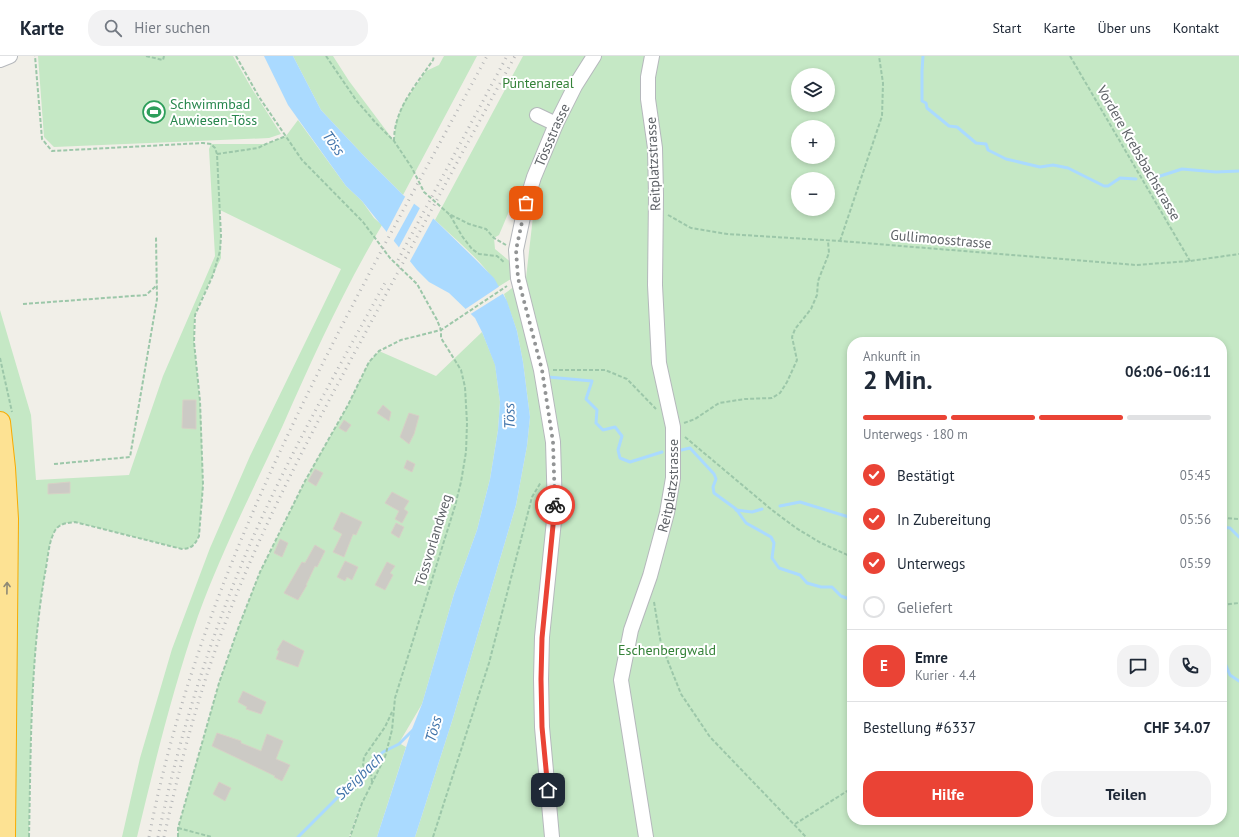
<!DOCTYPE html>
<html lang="de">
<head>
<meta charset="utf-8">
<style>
  body { margin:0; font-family:"PT Sans",sans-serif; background:#f2f2f3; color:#1f2937; height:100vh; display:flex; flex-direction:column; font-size:15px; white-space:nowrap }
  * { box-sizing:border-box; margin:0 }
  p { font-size:13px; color:#747a83 }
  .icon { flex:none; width:22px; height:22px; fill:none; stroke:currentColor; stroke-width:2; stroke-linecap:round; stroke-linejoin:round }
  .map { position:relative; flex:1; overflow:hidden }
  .drawer { position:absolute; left:847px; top:281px; width:380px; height:488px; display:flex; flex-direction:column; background:#fff; border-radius:16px; box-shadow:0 2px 6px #0003 }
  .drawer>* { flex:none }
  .fabs { position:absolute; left:791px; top:12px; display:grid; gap:8px }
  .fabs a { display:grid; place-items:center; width:44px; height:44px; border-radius:50%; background:#fff; box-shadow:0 2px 6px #0003; font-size:20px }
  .pin { position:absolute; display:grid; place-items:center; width:34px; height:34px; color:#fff; margin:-17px; border-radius:8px; box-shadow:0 2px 6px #0006 }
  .courier { position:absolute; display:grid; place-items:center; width:40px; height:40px; margin:-20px; border:3px solid #ea4335; border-radius:50%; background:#fff; color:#222; box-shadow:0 1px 5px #0007 }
  .summary em { font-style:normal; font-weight:700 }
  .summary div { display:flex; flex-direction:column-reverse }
  .summary { display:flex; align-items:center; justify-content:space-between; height:68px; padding:0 16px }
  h1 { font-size:26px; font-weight:700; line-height:30px }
  .bar { display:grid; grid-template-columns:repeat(4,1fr); gap:6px 4px; align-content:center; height:48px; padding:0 16px }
  .bar i { height:5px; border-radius:3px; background:#e0e1e3 }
  .bar .on { background:#ea4335 }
  .bar p { grid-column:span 4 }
  .line { display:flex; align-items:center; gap:10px; padding:0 16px; border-top:1px solid #e0e1e3 }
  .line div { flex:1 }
  .round { display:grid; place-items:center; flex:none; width:42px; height:42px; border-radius:16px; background:#f2f2f3 }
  ol { padding:0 16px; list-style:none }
  li { display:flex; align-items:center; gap:12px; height:44px }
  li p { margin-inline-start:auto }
  li .icon { padding:4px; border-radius:50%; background:#ea4335; color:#fff; stroke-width:4 }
  li:last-child { color:#747a83 }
  li i { width:22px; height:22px; border:2px solid #e0e1e3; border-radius:50% }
  .cta { display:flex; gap:8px; margin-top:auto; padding:8px 16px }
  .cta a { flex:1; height:46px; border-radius:16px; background:#ea4335; color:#fff; font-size:16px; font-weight:700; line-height:46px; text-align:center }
  .cta a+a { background:#f2f2f3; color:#1f2937 }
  header { display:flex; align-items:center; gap:24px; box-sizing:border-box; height:56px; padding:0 20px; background:#fff; border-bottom:1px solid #e0e1e3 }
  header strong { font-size:19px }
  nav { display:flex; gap:22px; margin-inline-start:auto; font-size:14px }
  .search { width:280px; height:36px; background:#f2f2f3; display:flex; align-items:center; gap:10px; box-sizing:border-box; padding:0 14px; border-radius:16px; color:#747a83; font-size:15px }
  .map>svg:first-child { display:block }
  .green { fill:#c5e8c5; fill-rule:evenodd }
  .water { fill:#aadaff }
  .pier { fill:#f1efe8 }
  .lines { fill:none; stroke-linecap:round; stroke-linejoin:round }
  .stream { stroke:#aadaff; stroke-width:3 }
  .building { fill:#cccac5; stroke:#d6d1c6 }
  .minor-casing { stroke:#b5b8bc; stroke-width:16 }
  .highway-casing { stroke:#f9ab00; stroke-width:22 }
  .path { stroke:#9cc7a9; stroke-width:2; stroke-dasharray:4 2; stroke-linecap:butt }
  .minor { stroke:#fff; stroke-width:14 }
  .highway { stroke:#fde293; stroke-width:20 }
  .rail { stroke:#b6b7b8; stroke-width:3; stroke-dasharray:1 5; stroke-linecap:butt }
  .oneway { stroke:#8e8975 }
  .done { stroke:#929495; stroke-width:4; stroke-dasharray:0 7.2 }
  .route { stroke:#ea4335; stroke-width:5 }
  .labels { text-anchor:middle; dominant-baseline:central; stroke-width:4; stroke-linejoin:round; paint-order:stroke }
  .park-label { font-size:14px; fill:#348238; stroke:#fff }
  .leisure-label { font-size:14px; fill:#27864d; stroke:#fff; text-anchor:start }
  .street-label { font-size:14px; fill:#5f6368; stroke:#fff }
  .water-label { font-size:15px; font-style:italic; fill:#4174aa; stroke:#fff }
</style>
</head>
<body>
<header>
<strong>Karte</strong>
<div class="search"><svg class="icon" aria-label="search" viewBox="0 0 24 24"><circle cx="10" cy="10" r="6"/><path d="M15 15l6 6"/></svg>Hier suchen</div>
<nav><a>Start</a><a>Karte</a><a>Über uns</a><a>Kontakt</a></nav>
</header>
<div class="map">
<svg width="1239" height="781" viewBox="0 0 1239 781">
  <rect width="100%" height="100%" fill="#f1efe8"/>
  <g class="green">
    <polygon points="38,0 233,0 252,33 281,78 269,82 54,91 44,81"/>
    <polygon points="293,0 333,0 349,25 394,85 396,66 403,48 426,15 439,9 444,0 477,0 403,139 365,101 321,54"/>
    <path d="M523 0H1239V781H415L453 662 516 449 527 390 530 361 523 306 517 275 504 238 526 222 534 152 516 139 499 179 494 182 495 193 513 208 511 223 498 231C485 207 455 183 435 164ZM798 19H828V49H798ZM798 71H828V101H798ZM798 123H828V153H798ZM852 286H1222V764H852Z"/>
    <path d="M298 64 346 130 362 145 374 162 382 169C344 233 313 301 283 369 254 432 222 494 198 560 173 632 155 706 137 781H122L140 702 172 593 210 492 250 400 341 213 220 154 221 202 200 246 195 259 194 268V286L201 359 203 429 199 480C195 489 191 493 182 493L75 466C68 467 61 467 56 473 48 485 48 504 45 517 30 604 31 693 29 781H0V254L31 359 36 424 129 419 163 320 215 200 209 93 211 88H266L286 80Z"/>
    <polygon points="482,276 495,308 500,346 498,374 490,423 477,474 454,538 422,648 399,687 406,691 377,781 350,781 364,739 349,781 178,781 178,772 219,627 239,570 260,516 305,425 348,349 369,306 379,295 436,320"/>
  </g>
  <polygon class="water" points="264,0 293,0 321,54 365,101 403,139 435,164 473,201 494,222 507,245 517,275 523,306 530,361 527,390 516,449 453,662 415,781 377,781 412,673 422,648 454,538 477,474 490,423 498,374 500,346 495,309 482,276 475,262 449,237 429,226 417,214 362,145 346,130 288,49"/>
  <g class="pier">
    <polygon points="406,139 415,146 393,186 386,177"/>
    <polygon points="421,150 434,161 409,207 398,193"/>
    <polygon points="500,230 504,237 469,259 464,254"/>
  </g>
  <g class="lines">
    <g class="stream">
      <polyline points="923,0 922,15 922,45 926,47 927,52 949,70 957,71 976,87 986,88 988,94 1006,103 1040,111 1053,109 1068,112 1104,130 1108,130 1120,122 1136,123"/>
      <polyline points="1151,123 1182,113 1216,116 1239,115"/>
      <polyline points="548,321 592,325 586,343 597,354 596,367 603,374 615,371 622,380 618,394 620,402 630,406 662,396"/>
      <polyline points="677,395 690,392 714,418 716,423 713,431 714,437 736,453 746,467 771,481 774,487 772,502 779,512 800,519 807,527 821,531 832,531 841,540 852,544"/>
      <polyline points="780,450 800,446 852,462"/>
      <polyline points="736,454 752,456 762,453"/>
      <polyline points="1222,471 1230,472 1239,481"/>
      <polyline points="1222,600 1230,619 1239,625"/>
      <polyline points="298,781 383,696 399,688 413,674"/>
    </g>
  </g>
  <g class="building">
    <polygon points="183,344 196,344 196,373 182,372"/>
    <polygon points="383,349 391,356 389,365 377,357"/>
    <polygon points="409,357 419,360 414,378 409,388 400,381"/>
    <polygon points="344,364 351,369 346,376 339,372"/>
    <polygon points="407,404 415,408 412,416 404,412"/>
    <polygon points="315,413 323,417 316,430 308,425"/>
    <polygon points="70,426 70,437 48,438 48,428"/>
    <polygon points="392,436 409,445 404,453 408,456 402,467 395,463 399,455 385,447"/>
    <polygon points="341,456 362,466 356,479 353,478 344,501 333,496 342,478 333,473"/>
    <polygon points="396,467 404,471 399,482 391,477"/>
    <polygon points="280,483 288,487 282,501 274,497"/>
    <polygon points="315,489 325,495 317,511 315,510 306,529 307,529 298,544 284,537 302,506 305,507"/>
    <polygon points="345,505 358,511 352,524 347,521 345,525 337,521"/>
    <polygon points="387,506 395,510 390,517 393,519 385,534 375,529"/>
    <polygon points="283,584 304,595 298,611 276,603 279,595 277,594"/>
    <polygon points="243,635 266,646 261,658 246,653 247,651 238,646"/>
    <polygon points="217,677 241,685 241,687 261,695 267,678 283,685 276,703 290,709 282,725 274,721 275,720 212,690"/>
    <polygon points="219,726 231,732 225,745 213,738"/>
  </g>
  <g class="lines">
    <g class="minor-casing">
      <g id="minor">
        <polyline points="0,4 10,0"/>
        <polyline points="537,59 556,68"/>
        <path id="s1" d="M552 781 542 671 541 623 542 581 555 455 553 386 541 314 518 222 516 194 526 147 534 121 556 68 575 30 594 0"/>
        <path id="s2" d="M646 781 621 624 631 574 650 520 667 457 673 422V371L659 307 655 229 656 139 655 92 648 43V21L652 0"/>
      </g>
    </g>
    <g class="highway-casing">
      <polyline id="highway" points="0,366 5,412 8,463 5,781"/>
    </g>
    <g class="path">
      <polyline points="146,0 163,4 164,0"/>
      <polyline points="236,0 259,41 302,104 363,166 390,202 417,228 437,264 441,274 441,282 461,314 465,331 467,367 466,396 461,426 455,450 395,642 392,674 385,701 362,747 350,781"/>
      <polyline points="326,0 356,44 375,66 394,85 412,112 424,136 449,158 469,168 486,173 494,182 506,189"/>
      <polyline points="1070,0 1190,205"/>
      <path d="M394 85C394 53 416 29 433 4L434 0"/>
      <polyline points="217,98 258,92 266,88 286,80"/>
      <polyline points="450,159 462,180 472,193 479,198 497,200 505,207"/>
      <polyline points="668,159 691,172 727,178 840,185 1136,209 1190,205 1239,198"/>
      <polyline points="840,185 882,60 883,27 879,0"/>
      <polyline points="23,248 146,239 157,229"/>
      <polyline points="0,302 12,356"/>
      <polyline points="553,314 605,314 627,323 656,353"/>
      <polyline points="684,367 695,363 719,347 745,343 772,342 780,337 787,326 797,304 792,281 795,273 811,253 817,239 818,225 829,197 828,185"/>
      <polyline points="685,381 772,454 796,472 821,487 852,501"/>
      <polyline points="54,408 130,401 157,243 156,181"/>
      <polyline points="1222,462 1239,463"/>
      <polyline points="654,546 661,588 681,638 710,681 806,781"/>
      <polyline points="1222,549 1239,547"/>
      <polyline points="372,726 371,717 363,709 364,701 385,671 392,656"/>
      <polyline points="795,768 852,732"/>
      <polyline points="178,772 212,781"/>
      <path d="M29 781C31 693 30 604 45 517 48 504 48 485 56 473 61 467 68 467 75 466L182 493C191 493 195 489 199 480L203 429 200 345 194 286 195 259 213 219 220 195 221 180 217 98 215 92 211 88 203 87 52 95 42 83 35 0"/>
      <polyline points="178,781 178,772 219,627 239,570 260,516 305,425 348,349 369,306 379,295 401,284 441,274 507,230"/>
      <polyline points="433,781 489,607 532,441 541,426"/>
    </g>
    <use href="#minor" class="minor"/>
    <use href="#highway" class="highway"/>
    <g class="rail">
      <polyline points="398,204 507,0"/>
      <path d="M149 781C203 500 353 249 487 0"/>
      <path d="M158 781C178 685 207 591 245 500 285 405 337 315 386 225"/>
      <path d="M164 781C180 708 199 635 226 565 263 468 311 377 361 285 412 190 463 95 515 0"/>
    </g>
  </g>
  <defs><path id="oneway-shaft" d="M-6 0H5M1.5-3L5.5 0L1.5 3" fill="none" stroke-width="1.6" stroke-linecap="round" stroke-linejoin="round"/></defs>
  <use class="oneway" href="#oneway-shaft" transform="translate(7 532) rotate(-89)"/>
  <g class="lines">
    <polyline class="done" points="526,147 516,194 518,222 542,314 553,386 555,449"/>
    <polyline class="route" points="548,734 542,671 541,623 542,582 555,449"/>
  </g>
  <defs>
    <g id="stadium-ring" transform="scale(1.15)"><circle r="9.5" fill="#fff" stroke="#2e9e5b" stroke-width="1.5"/><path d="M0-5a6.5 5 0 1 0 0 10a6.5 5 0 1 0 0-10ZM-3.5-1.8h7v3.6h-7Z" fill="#2e9e5b"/></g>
  </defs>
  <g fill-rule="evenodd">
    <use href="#stadium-ring" x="154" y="56"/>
  </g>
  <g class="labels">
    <g class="park-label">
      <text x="538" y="27">Püntenareal</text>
      <text x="667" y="594">Eschenbergwald</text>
    </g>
    <g class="leisure-label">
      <text x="170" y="48">Schwimmbad<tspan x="170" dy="16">Auwiesen-Töss</tspan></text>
    </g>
    <g class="street-label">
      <text stroke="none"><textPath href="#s1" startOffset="713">Tössstrasse</textPath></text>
      <text transform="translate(1139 97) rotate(60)">Vordere Krebsbachstrasse</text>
      <text transform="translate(653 108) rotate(-93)">Reitplatzstrasse</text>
      <text transform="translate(941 183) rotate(5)">Gullimoosstrasse</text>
      <text stroke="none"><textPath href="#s2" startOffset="360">Reitplatzstrasse</textPath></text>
      <text transform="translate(433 484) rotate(-73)">Tössvorlandweg</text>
    </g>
    <g class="water-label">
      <text transform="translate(334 87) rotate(54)">Töss</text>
      <text transform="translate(509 360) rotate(-91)">Töss</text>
      <text transform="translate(433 673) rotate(-74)">Töss</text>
      <text transform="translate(359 720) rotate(-44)">Steigbach</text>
    </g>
  </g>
</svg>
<div class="fabs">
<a><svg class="icon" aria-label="layers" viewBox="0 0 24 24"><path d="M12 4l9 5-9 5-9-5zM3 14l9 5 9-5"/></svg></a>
<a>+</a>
<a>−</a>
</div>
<div class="pin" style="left:526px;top:147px;background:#ea580c"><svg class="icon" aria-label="bag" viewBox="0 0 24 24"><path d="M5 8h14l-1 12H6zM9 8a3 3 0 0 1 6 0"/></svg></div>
<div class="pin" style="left:548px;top:734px;background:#1f2937"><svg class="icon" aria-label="home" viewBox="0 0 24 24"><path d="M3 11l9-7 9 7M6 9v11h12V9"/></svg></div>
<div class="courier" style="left:555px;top:449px"><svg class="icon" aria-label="bike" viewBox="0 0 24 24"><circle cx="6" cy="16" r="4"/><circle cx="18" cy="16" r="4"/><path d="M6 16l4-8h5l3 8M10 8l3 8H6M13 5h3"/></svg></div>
<section class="drawer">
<div class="summary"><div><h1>2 Min.</h1><p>Ankunft in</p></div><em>06:06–06:11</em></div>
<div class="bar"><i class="on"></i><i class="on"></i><i class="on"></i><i></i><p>Unterwegs · 180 m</p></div>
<ol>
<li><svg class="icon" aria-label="check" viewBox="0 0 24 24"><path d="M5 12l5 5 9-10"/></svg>Bestätigt<p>05:45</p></li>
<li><svg class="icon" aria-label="check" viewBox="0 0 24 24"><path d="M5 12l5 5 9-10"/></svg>In Zubereitung<p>05:56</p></li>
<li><svg class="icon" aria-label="check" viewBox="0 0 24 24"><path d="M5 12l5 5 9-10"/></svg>Unterwegs<p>05:59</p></li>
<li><i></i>Geliefert</li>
</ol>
<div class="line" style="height:72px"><b class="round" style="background:#ea4335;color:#fff">E</b><div><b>Emre</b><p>Kurier · 4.4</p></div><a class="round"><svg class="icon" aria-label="chat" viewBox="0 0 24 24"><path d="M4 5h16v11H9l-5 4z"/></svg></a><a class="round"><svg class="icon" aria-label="phone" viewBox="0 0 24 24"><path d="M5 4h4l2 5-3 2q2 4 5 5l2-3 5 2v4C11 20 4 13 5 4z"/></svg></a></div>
<div class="line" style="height:52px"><div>Bestellung #6337</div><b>CHF 34.07</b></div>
<div class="cta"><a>Hilfe</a><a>Teilen</a></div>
</section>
</div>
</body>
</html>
